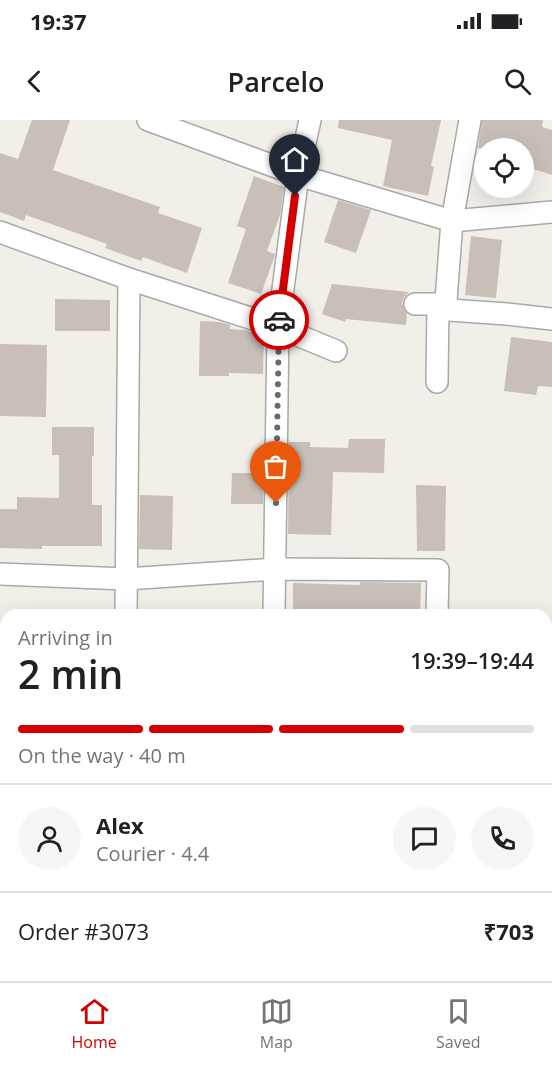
<!DOCTYPE html>
<html lang="en">
<head>
<meta charset="utf-8">
<style>
  body { margin:0; font-family:"Open Sans",sans-serif; background:#f6f6f6; color:#202124; height:100vh; display:flex; flex-direction:column; font-size:22px; white-space:nowrap }
  * { box-sizing:border-box; margin:0 }
  p { font-size:20px; color:#757577 }
  .icon { flex:none; width:33px; height:33px; fill:none; stroke:currentColor; stroke-width:2; stroke-linecap:round; stroke-linejoin:round }
  .map { position:relative; flex:1; overflow:hidden }
  .details { position:absolute; left:0px; top:489px; width:552px; height:372px; display:flex; flex-direction:column; background:#fff; border-radius:18px 18px 0 0; box-shadow:0 6px 24px #0002 }
  .details>* { flex:none }
  .tools { position:absolute; left:474px; top:18px; display:grid; gap:12px }
  .tools a { display:grid; place-items:center; width:60px; height:60px; border-radius:50%; background:#fff; box-shadow:0 6px 24px #0002; font-size:30px }
  .pin { position:absolute; display:grid; place-items:center; width:51px; height:51px; color:#fff; margin:-62px -26px; border-radius:50% 50% 50% 0; rotate:-45deg; box-shadow:0 0 6px #0007 }
  .pin .icon { rotate:45deg }
  .courier { position:absolute; display:grid; place-items:center; width:60px; height:60px; margin:-30px; border:4px solid #d40000; border-radius:50%; background:#fff; color:#222; box-shadow:0 2px 8px #0007 }
  .overview em { font-style:normal; font-weight:600 }
  .overview div { display:flex; flex-direction:column-reverse }
  .overview { display:flex; align-items:center; justify-content:space-between; height:102px; padding:0 18px }
  h1 { font-size:39px; font-weight:600; line-height:45px }
  .bar { display:grid; grid-template-columns:repeat(4,1fr); gap:9px 6px; align-content:center; height:72px; padding:0 18px }
  .bar i { height:8px; border-radius:4px; background:#e0e0e0 }
  .bar .current { background:#d40000 }
  .bar p { grid-column:span 4 }
  .line { display:flex; align-items:center; gap:15px; padding:0 18px; border-top:2px solid #e0e0e0 }
  .line div { flex:1 }
  .round { display:grid; place-items:center; flex:none; width:63px; height:63px; border-radius:32px; background:#f6f6f6 }
  .status { display:flex; justify-content:space-between; align-items:center; height:42px; padding:0 30px; background:#fff; direction:ltr }
  .status svg { height:16px; fill:currentColor }
  header { display:flex; justify-content:space-between; align-items:center; height:78px; padding:0 18px; background:#fff; font-size:27px; font-weight:600 }
  .tabs { display:flex; justify-content:space-around; align-items:center; height:84px; border-top:2px solid #e0e0e0; background:#fff; font-size:16px; color:#757577 }
  .tabs a { display:grid; justify-items:center; gap:3px }
  .tabs .current { color:#d40000 }
  .map>svg:first-child { display:block }
  .building { fill:#c7bfb8 }
  .lines { fill:none; stroke-linecap:round; stroke-linejoin:round }
  .minor-casing { stroke:#a9a9a9; stroke-width:24 }
  .minor { stroke:#fff; stroke-width:21 }
  .done { stroke:#6b6a68; stroke-width:6; stroke-dasharray:0 10.8 }
  .route { stroke:#d40000; stroke-width:8 }
</style>
</head>
<body>
<div class="status"><b>19:37</b><svg viewBox="0 0 49 12"><path d="M0 12V9h3v3zM5 12V6h3v6zM10 12V3h3v9zM15 12V0h3v12zM26 1h20v11H26zM47 4h2v5h-2z"/></svg></div>
<header><svg class="icon" aria-label="back" viewBox="0 0 24 24"><path d="M15 5l-7 7 7 7"/></svg>Parcelo<svg class="icon" aria-label="search" viewBox="0 0 24 24"><circle cx="10" cy="10" r="6"/><path d="M15 15l6 6"/></svg></header>
<div class="map">
<svg width="552" height="861" viewBox="0 0 552 861">
  <rect width="100%" height="100%" fill="#f2efe9"/>
  <g class="building">
    <polygon points="32,0 70,0 53,50 160,87 158,93 202,108 187,153 143,137 141,141 105,128 107,124 26,95 24,101 0,92 0,33 18,39"/>
    <polygon points="339,0 441,0 431,46 434,47 428,76 383,66 392,20 338,8"/>
    <polygon points="482,0 543,0 542,7 552,10 552,55 524,46 524,28 478,28"/>
    <polygon points="254,56 284,67 280,95 267,131 275,134 274,138 261,174 228,163 246,109 237,106"/>
    <polygon points="338,80 371,90 356,133 324,122"/>
    <polygon points="471,116 502,120 496,178 465,175"/>
    <polygon points="332,164 409,172 404,177 402,183 407,194 406,205 346,199 345,202 322,194"/>
    <polygon points="55,179 110,180 110,211 55,211"/>
    <polygon points="200,201 220,202 230,205 230,209 245,210 264,216 263,254 229,253 229,256 199,256"/>
    <polygon points="511,217 552,222 552,267 538,266 536,275 504,271"/>
    <polygon points="0,224 47,225 46,297 0,296"/>
    <polygon points="52,307 94,307 94,336 92,336 92,385 102,385 102,426 42,426 42,429 0,428 0,389 17,389 17,377 59,378 59,335 52,335"/>
    <polygon points="349,319 385,319 384,353 333,352 331,415 288,414 289,322 310,322 310,327 348,328"/>
    <polygon points="232,353 263,353 263,384 231,384"/>
    <polygon points="416,365 446,366 445,431 417,431"/>
    <polygon points="140,375 173,376 172,430 139,429"/>
    <polygon points="360,462 421,463 420,495 293,495 293,463 360,465"/>
  </g>
  <g class="lines">
    <g class="minor-casing">
      <g id="minor">
        <polyline points="148,0 298,55 452,101 552,92"/>
        <polyline points="310,0 298,55 278,207 336,231"/>
        <polyline points="470,0 452,101 446,180 449,190 507,194 552,199"/>
        <polyline points="0,112 129,159 278,207 274,495"/>
        <polyline points="415,184 438,184 446,180"/>
        <polyline points="437,262 438,184"/>
        <polyline points="0,454 126,459 275,449 438,450 437,495"/>
        <polyline points="126,495 129,159"/>
        <polyline points="124,861 124,855"/>
        <polyline points="269,861 269,855"/>
        <polyline points="430,861 430,855"/>
      </g>
    </g>
    <use href="#minor" class="minor"/>
  </g>
  <g class="lines">
    <polyline class="done" points="276,383 279,200"/>
    <polyline class="route" points="279,200 295,76"/>
  </g>
</svg>
<div class="tools">
<a><svg class="icon" aria-label="locate" viewBox="0 0 24 24"><circle cx="12" cy="12" r="6"/><path d="M12 2v4M12 18v4M2 12h4M18 12h4"/></svg></a>
</div>
<div class="pin" style="left:276px;top:383px;background:#ea580c"><svg class="icon" aria-label="bag" viewBox="0 0 24 24"><path d="M5 8h14l-1 12H6zM9 8a3 3 0 0 1 6 0"/></svg></div>
<div class="pin" style="left:295px;top:76px;background:#1f2937"><svg class="icon" aria-label="home" viewBox="0 0 24 24"><path d="M3 11l9-7 9 7M6 9v11h12V9"/></svg></div>
<div class="courier" style="left:279px;top:200px"><svg class="icon" aria-label="car" viewBox="0 0 24 24"><path d="M5 17H2v-5l4-1 3-4h7l3 4 3 1v5h-3M9 17h6M6 11h13"/><circle cx="7" cy="17" r="2"/><circle cx="17" cy="17" r="2"/></svg></div>
<section class="details">
<div class="overview"><div><h1>2 min</h1><p>Arriving in</p></div><em>19:39–19:44</em></div>
<div class="bar"><i class="current"></i><i class="current"></i><i class="current"></i><i></i><p>On the way · 40 m</p></div>
<div class="line" style="height:108px"><a class="round"><svg class="icon" aria-label="person" viewBox="0 0 24 24"><circle cx="12" cy="8" r="4"/><path d="M4 21q1-7 8-7t8 7"/></svg></a><div><b>Alex</b><p>Courier · 4.4</p></div><a class="round"><svg class="icon" aria-label="chat" viewBox="0 0 24 24"><path d="M4 5h16v11H9l-5 4z"/></svg></a><a class="round"><svg class="icon" aria-label="phone" viewBox="0 0 24 24"><path d="M5 4h4l2 5-3 2q2 4 5 5l2-3 5 2v4C11 20 4 13 5 4z"/></svg></a></div>
<div class="line" style="height:78px"><div>Order #3073</div><b>₹703</b></div>
</section>
</div>
<nav class="tabs">
<a class="current"><svg class="icon" aria-label="home" viewBox="0 0 24 24"><path d="M3 11l9-7 9 7M6 9v11h12V9"/></svg>Home</a>
<a><svg class="icon" aria-label="map" viewBox="0 0 24 24"><path d="M3 6l6-2 6 2 6-2v14l-6 2-6-2-6 2zM9 4v14M15 6v14"/></svg>Map</a>
<a><svg class="icon" aria-label="saved" viewBox="0 0 24 24"><path d="M7 4h10v16l-5-4-5 4z"/></svg>Saved</a>
</nav>
</body>
</html>
